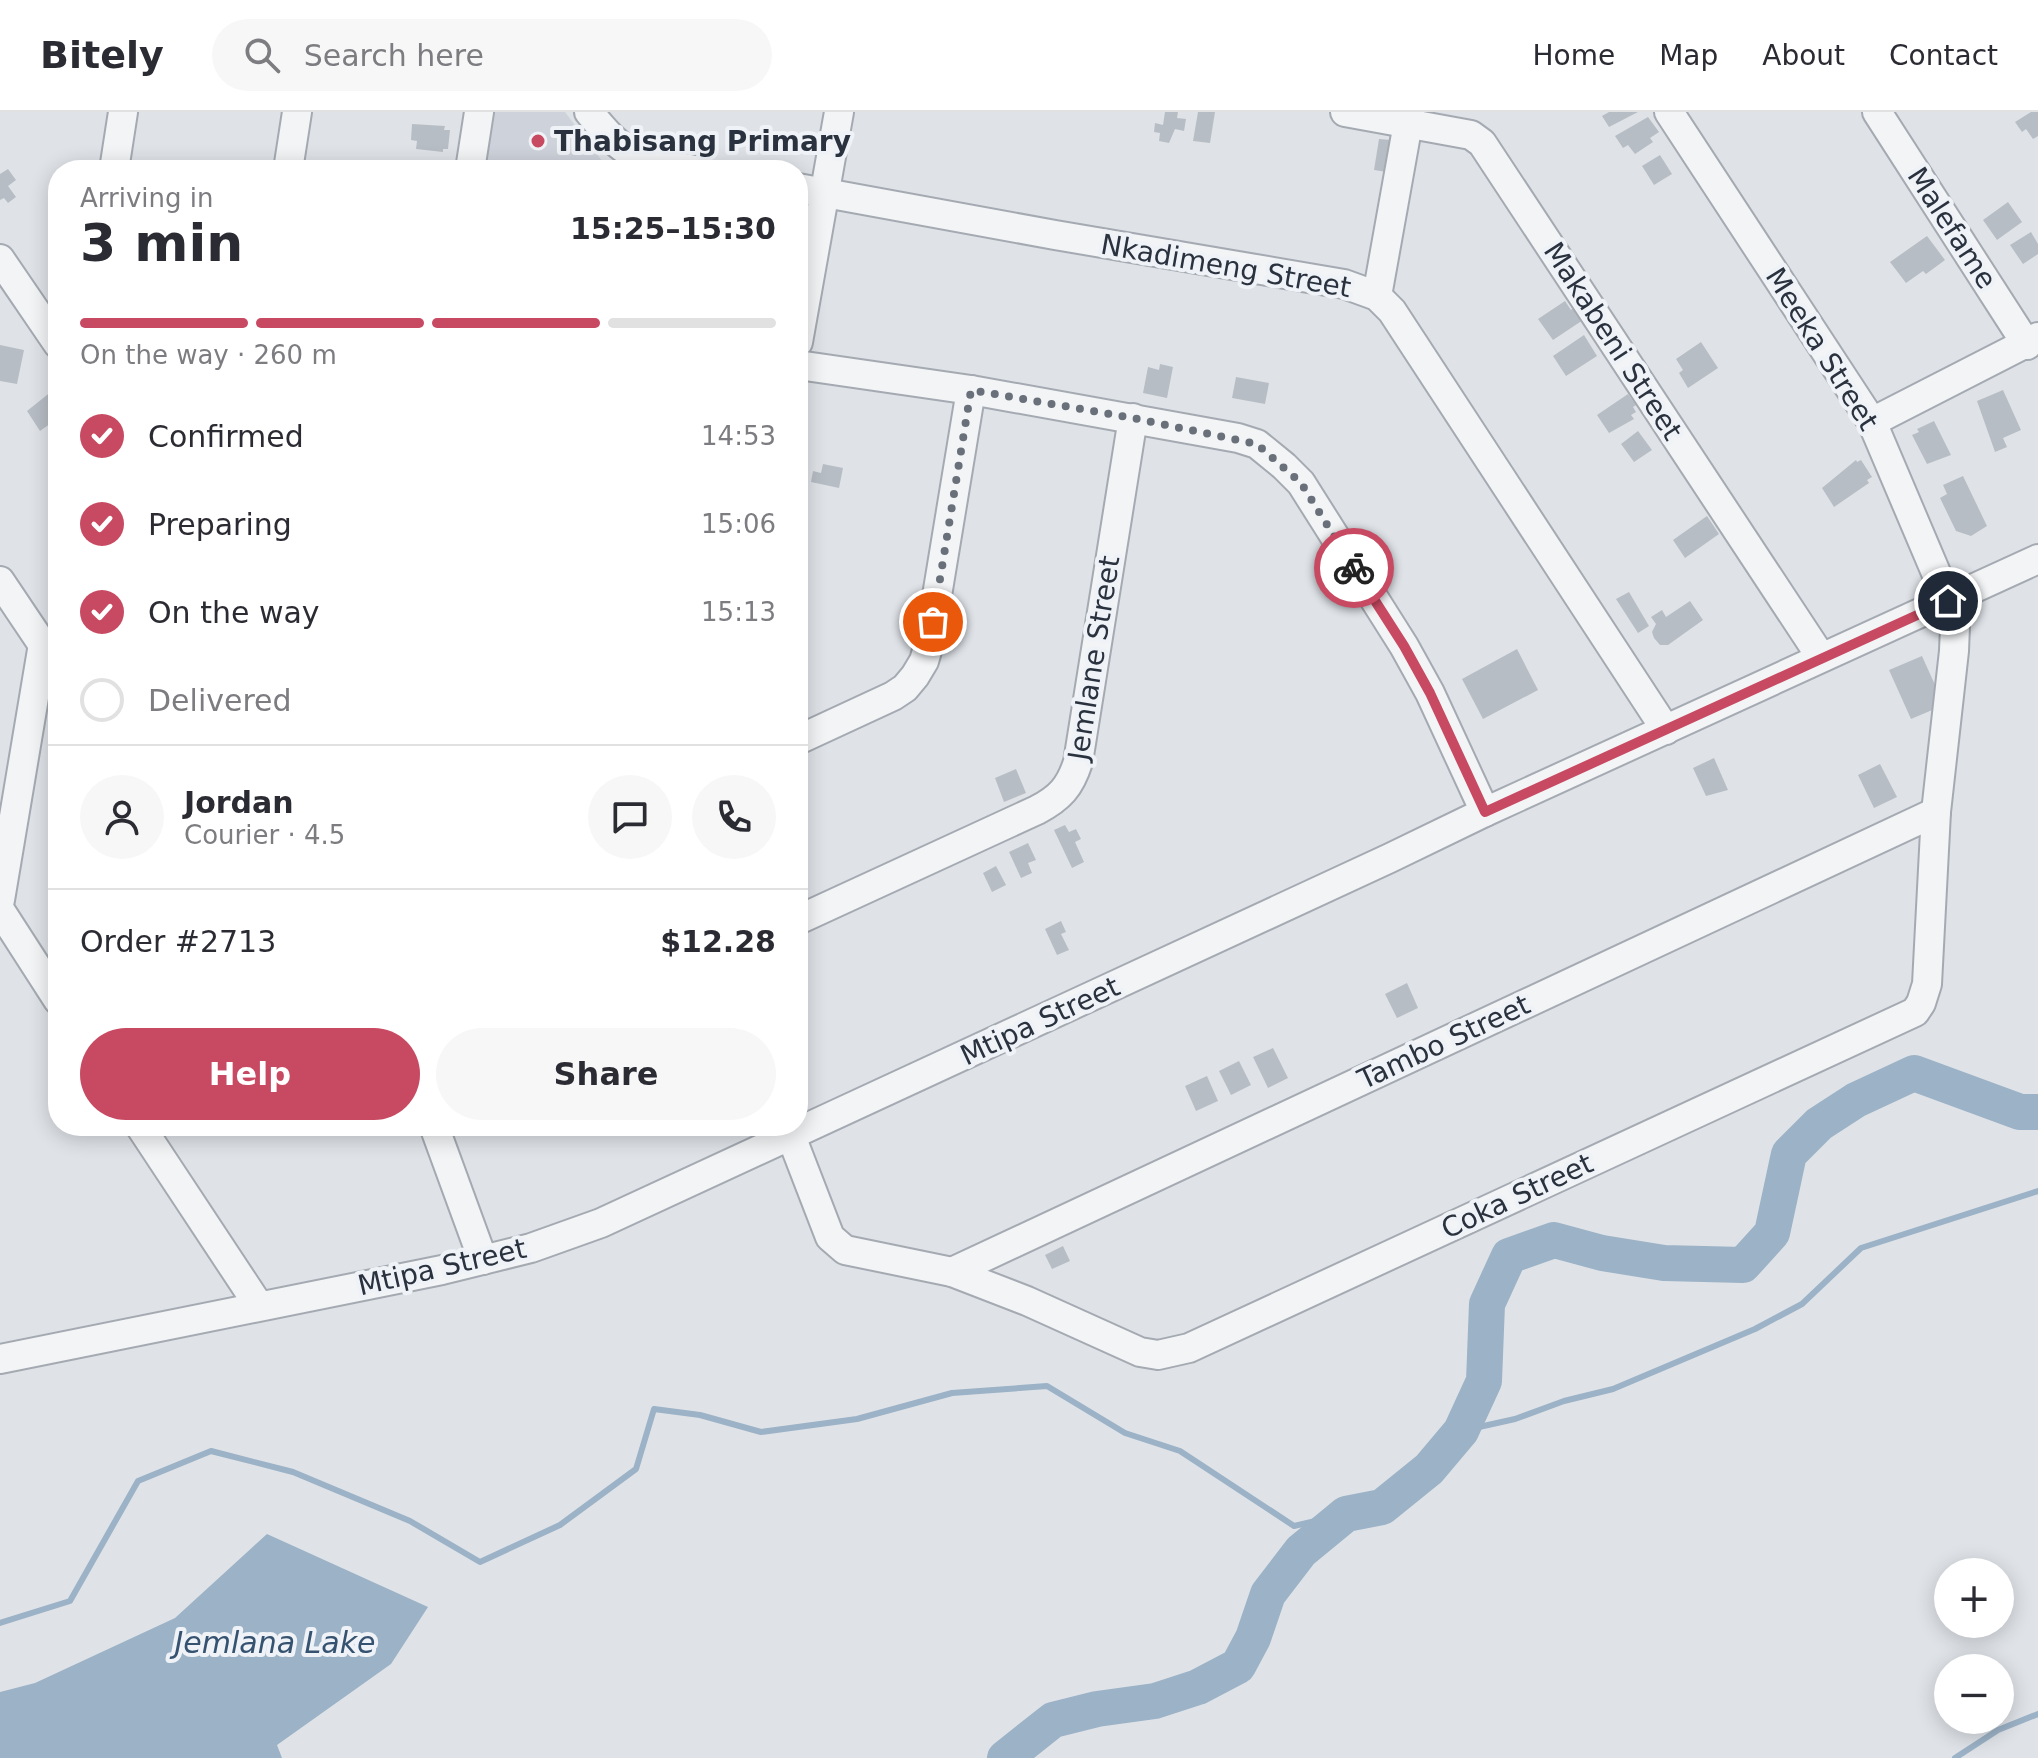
<!DOCTYPE html>
<html lang="en">
<head>
<meta charset="utf-8">
<style>
  body { margin:0; font-family:"DejaVu Sans",sans-serif; background:#f7f7f7; color:#2b2b33; height:100vh; display:flex; flex-direction:column; font-size:30px; white-space:nowrap }
  * { box-sizing:border-box; margin:0 }
  p { font-size:26px; color:#7c7c81 }
  .icon { flex:none; width:44px; height:44px; fill:none; stroke:currentColor; stroke-width:2; stroke-linecap:round; stroke-linejoin:round }
  .map { position:relative; flex:1; overflow:hidden }
  .panel { position:absolute; left:48px; top:48px; width:760px; height:976px; display:flex; flex-direction:column; background:#fff; border-radius:32px; box-shadow:0 4px 20px #0003 }
  .panel>* { flex:none }
  .fabs { position:absolute; left:1934px; top:1446px; display:grid; gap:16px }
  .fabs a { display:grid; place-items:center; width:80px; height:80px; border-radius:50%; background:#fff; box-shadow:0 4px 20px #0003; font-size:40px }
  .pin { position:absolute; display:grid; place-items:center; width:68px; height:68px; color:#fff; margin:-34px; border:4px solid #fff; border-radius:50%; box-shadow:0 2px 8px #0007 }
  .courier { position:absolute; display:grid; place-items:center; width:80px; height:80px; margin:-40px; border:6px solid #c84a62; border-radius:50%; background:#fff; color:#222; box-shadow:0 2px 10px #0007 }
  .overview em { font-style:normal; font-weight:800 }
  .overview div { display:flex; flex-direction:column-reverse }
  .overview { display:flex; align-items:center; justify-content:space-between; height:136px; padding:0 32px }
  h1 { font-size:52px; font-weight:800; line-height:60px }
  .bar { display:grid; grid-template-columns:repeat(4,1fr); gap:12px 8px; align-content:center; height:96px; padding:0 32px }
  .bar i { height:10px; border-radius:6px; background:#e1e1e2 }
  .bar .current { background:#c84a62 }
  .bar p { grid-column:span 4 }
  .line { display:flex; align-items:center; gap:20px; padding:0 32px; border-top:2px solid #e1e1e2 }
  .line div { flex:1 }
  .round { display:grid; place-items:center; flex:none; width:84px; height:84px; border-radius:42px; background:#f7f7f7 }
  ol { padding:0 32px; list-style:none }
  li { display:flex; align-items:center; gap:24px; height:88px }
  li p { margin-inline-start:auto }
  li .icon { padding:8px; border-radius:50%; background:#c84a62; color:#fff; stroke-width:4 }
  li:last-child { color:#7c7c81 }
  li i { width:44px; height:44px; border:4px solid #e1e1e2; border-radius:50% }
  .action { display:flex; gap:16px; margin-top:auto; padding:16px 32px }
  .action a { flex:1; height:92px; border-radius:48px; background:#c84a62; color:#fff; font-size:32px; font-weight:800; line-height:92px; text-align:center }
  .action a+a { background:#f7f7f7; color:#2b2b33 }
  header { display:flex; align-items:center; gap:48px; box-sizing:border-box; height:112px; padding:0 40px; background:#fff; border-bottom:2px solid #e1e1e2 }
  header strong { font-size:38px }
  nav { display:flex; gap:44px; margin-inline-start:auto; font-size:28px }
  .search { width:560px; height:72px; background:#f7f7f7; display:flex; align-items:center; gap:20px; box-sizing:border-box; padding:0 28px; border-radius:44px; color:#7c7c81; font-size:30px }
  .map>svg:first-child { display:block }
  .built { fill:#ced2da }
  .water { fill:#9cb2c6 }
  .lines { fill:none; stroke-linecap:round; stroke-linejoin:round }
  .stream { stroke:#9cb2c6; stroke-width:6 }
  .river { stroke:#9cb2c6; stroke-width:36 }
  .building { fill:#b7bdc4 }
  .minor-casing { stroke:#a5aab2; stroke-width:32 }
  .minor { stroke:#f2f4f6; stroke-width:28 }
  .done { stroke:#69707a; stroke-width:8; stroke-dasharray:0 14.4 }
  .route { stroke:#c84a62; stroke-width:10 }
  .poi-dot { fill:#c84a62; stroke:#eff2f6; stroke-width:3 }
  .labels { text-anchor:middle; dominant-baseline:central; stroke-width:8; stroke-linejoin:round; paint-order:stroke }
  .poi-label { font-size:28px; font-weight:bold; fill:#29323e; stroke:#eff2f6; text-anchor:start }
  .street-label { font-size:28px; fill:#29323e; stroke:#eff2f6 }
  .water-label { font-size:30px; font-style:italic; fill:#355270; stroke:#eff2f6 }
</style>
</head>
<body>
<header>
<strong>Bitely</strong>
<div class="search"><svg class="icon" aria-label="search" viewBox="0 0 24 24"><circle cx="10" cy="10" r="6"/><path d="M15 15l6 6"/></svg>Search here</div>
<nav><a>Home</a><a>Map</a><a>About</a><a>Contact</a></nav>
</header>
<div class="map">
<svg width="2038" height="1646" viewBox="0 0 2038 1646">
  <rect width="100%" height="100%" fill="#dfe3e8"/>
  <polygon class="built" points="493,0 565,0 609,58 485,58"/>
  <polygon class="water" points="267,1422 428,1495 391,1552 277,1633 282,1646 0,1646 0,1580 35,1571 175,1506"/>
  <g class="lines">
    <g class="stream">
      <polyline points="1461,1319 1515,1307 1564,1289 1613,1277 1755,1217 1802,1192 1861,1136 2038,1079"/>
      <polyline points="0,1511 70,1489 138,1369 211,1339 293,1360 410,1409 480,1450 560,1413 636,1357 654,1297 700,1303 761,1320 857,1307 952,1281 1047,1274 1125,1321 1180,1339 1294,1414 1346,1402"/>
      <polyline points="1955,1646 1998,1618 2038,1602"/>
    </g>
    <polyline class="river" points="1005,1646 1053,1608 1097,1597 1155,1589 1198,1575 1238,1554 1253,1526 1268,1482 1301,1439 1346,1402 1382,1395 1429,1357 1461,1319 1484,1269 1487,1192 1509,1144 1554,1128 1602,1141 1664,1151 1743,1153 1772,1121 1789,1042 1819,1012 1856,988 1914,961 2020,1000 2038,1000"/>
  </g>
  <g class="building">
    <polygon points="1165,0 1178,0 1177,6 1186,7 1184,19 1175,17 1169,31 1159,29 1160,21 1154,20 1155,11 1163,13"/>
    <polygon points="1198,0 1215,0 1210,31 1193,29"/>
    <polygon points="1609,0 1638,0 1609,15 1602,4"/>
    <polygon points="2031,0 2038,0 2038,24 2033,27 2026,17 2022,20 2015,10"/>
    <polygon points="1648,5 1659,20 1650,26 1653,30 1635,42 1628,33 1623,36 1615,24"/>
    <polygon points="412,12 445,14 444,18 450,18 448,37 443,37 443,40 416,37 417,29 411,28"/>
    <polygon points="1379,27 1391,28 1387,60 1374,58"/>
    <polygon points="1660,43 1672,62 1654,73 1642,54"/>
    <polygon points="8,57 16,68 8,74 16,85 8,91 4,86 0,88 0,62"/>
    <polygon points="2008,90 2022,110 1997,128 1983,108"/>
    <polygon points="2031,120 2038,132 2038,142 2023,152 2010,133"/>
    <polygon points="1927,124 1945,148 1926,162 1923,159 1906,171 1890,150"/>
    <polygon points="1565,189 1571,198 1574,195 1583,208 1553,228 1538,207"/>
    <polygon points="1584,223 1597,244 1566,264 1553,244"/>
    <polygon points="1701,230 1718,256 1688,276 1679,261 1683,258 1676,247"/>
    <polygon points="0,233 24,238 17,272 0,269"/>
    <polygon points="1160,252 1173,255 1167,286 1143,281 1148,255 1159,258"/>
    <polygon points="1236,265 1269,271 1265,292 1232,286"/>
    <polygon points="2003,278 2021,318 2003,326 2007,335 1995,340 1977,289"/>
    <polygon points="52,279 58,288 58,306 40,319 27,299"/>
    <polygon points="1628,282 1636,293 1633,295 1636,300 1631,303 1634,307 1609,321 1597,303"/>
    <polygon points="1934,309 1951,343 1927,352 1912,323 1919,320 1917,317"/>
    <polygon points="1638,319 1652,338 1634,350 1621,332"/>
    <polygon points="1856,348 1857,350 1861,348 1872,365 1867,368 1869,371 1834,395 1822,376"/>
    <polygon points="823,352 843,356 839,376 811,370 813,359 821,361"/>
    <polygon points="1963,364 1987,414 1971,424 1956,419 1940,386 1947,382 1943,373"/>
    <polygon points="1707,404 1719,422 1685,446 1673,428"/>
    <polygon points="1629,480 1649,514 1638,521 1616,487"/>
    <polygon points="1690,489 1703,508 1668,533 1660,533 1654,526 1652,520 1656,512 1651,505 1662,498 1666,505"/>
    <polygon points="1517,537 1538,578 1483,607 1462,567"/>
    <polygon points="1922,544 1944,593 1911,607 1889,558"/>
    <polygon points="1714,646 1728,678 1706,684 1693,656"/>
    <polygon points="1880,652 1897,685 1874,696 1858,663"/>
    <polygon points="1016,657 1026,681 1004,690 995,666"/>
    <polygon points="1065,713 1069,720 1076,717 1081,727 1075,730 1084,750 1072,756 1054,718"/>
    <polygon points="1028,731 1036,748 1028,751 1032,761 1021,766 1009,740"/>
    <polygon points="996,754 1006,773 992,780 983,761"/>
    <polygon points="1061,809 1066,820 1061,822 1069,838 1057,843 1045,817"/>
    <polygon points="1407,871 1418,896 1397,906 1385,882"/>
    <polygon points="1273,936 1288,966 1268,976 1253,945"/>
    <polygon points="1239,949 1251,973 1231,983 1219,959"/>
    <polygon points="1207,964 1218,989 1196,999 1185,974"/>
    <polygon points="1063,1134 1070,1149 1052,1157 1045,1143"/>
  </g>
  <g class="lines">
    <g class="minor-casing">
      <g id="minor">
        <path d="M589 0C627 47 637 48 695 58"/>
        <polyline points="1345,0 1471,23 1482,31 1821,545"/>
        <polyline points="1877,0 2027,233"/>
        <polyline points="114,58 123,0"/>
        <polyline points="288,58 297,0"/>
        <polyline points="470,58 479,0"/>
        <polyline points="798,76 1055,123 1344,172 1377,184 1392,199 1666,618"/>
        <polyline points="0,147 58,232"/>
        <polyline points="1377,184 1410,0"/>
        <polyline points="798,230 839,0"/>
        <polyline points="798,253 971,278 1238,326 1257,332 1284,354 1301,371 1404,534 1430,581 1485,700"/>
        <polyline points="1872,310 2038,225"/>
        <polyline points="0,469 53,548"/>
        <polyline points="798,628 893,584 905,576 915,564 924,549 929,532 971,278"/>
        <polyline points="0,788 43,532"/>
        <polyline points="0,798 58,888"/>
        <path d="M798 808 1037 698C1060 686 1070 675 1078 650L1133 306"/>
        <polyline points="140,1014 259,1194"/>
        <polyline points="434,1014 483,1148"/>
        <polyline points="791,1024 830,1125 845,1138 952,1160 1027,1189 1140,1240 1158,1243 1189,1236 1915,900 1921,891 1927,872 1936,700 1954,539 1955,514 1948,489 1872,310 1669,0"/>
        <polyline points="952,1160 1936,700"/>
        <polyline points="0,1247 442,1158 531,1136 601,1111 1390,746 1485,700 2038,447"/>
      </g>
    </g>
    <use href="#minor" class="minor"/>
  </g>
  <g class="lines">
    <polyline class="done" points="933,510 971,278 1133,306 1257,332 1301,371 1354,456"/>
    <polyline class="route" points="1354,456 1404,534 1430,581 1485,700 1948,489"/>
  </g>
  <circle class="poi-dot" cx="538" cy="29" r="8"/>
  <g class="labels">
    <g class="poi-label">
      <text x="554" y="29">Thabisang Primary</text>
    </g>
    <g class="street-label">
      <text transform="translate(1952 116) rotate(57)">Malefame</text>
      <text transform="translate(1226 154) rotate(10)">Nkadimeng Street</text>
      <text transform="translate(1613 229) rotate(57)">Makabeni Street</text>
      <text transform="translate(1822 237) rotate(58)">Meeka Street</text>
      <text transform="translate(1094 546) rotate(-81)">Jemlane Street</text>
      <text transform="translate(1040 909) rotate(-25)">Mtipa Street</text>
      <text transform="translate(1444 930) rotate(-25)">Tambo Street</text>
      <text transform="translate(1517 1084) rotate(-25)">Coka Street</text>
      <text transform="translate(442 1155) rotate(-13)">Mtipa Street</text>
    </g>
    <g class="water-label">
      <text x="275" y="1530">Jemlana Lake</text>
    </g>
  </g>
</svg>
<div class="fabs">
<a>+</a>
<a>−</a>
</div>
<div class="pin" style="left:933px;top:510px;background:#ea580c"><svg class="icon" aria-label="bag" viewBox="0 0 24 24"><path d="M5 8h14l-1 12H6zM9 8a3 3 0 0 1 6 0"/></svg></div>
<div class="pin" style="left:1948px;top:489px;background:#1f2937"><svg class="icon" aria-label="home" viewBox="0 0 24 24"><path d="M3 11l9-7 9 7M6 9v11h12V9"/></svg></div>
<div class="courier" style="left:1354px;top:456px"><svg class="icon" aria-label="bike" viewBox="0 0 24 24"><circle cx="6" cy="16" r="4"/><circle cx="18" cy="16" r="4"/><path d="M6 16l4-8h5l3 8M10 8l3 8H6M13 5h3"/></svg></div>
<section class="panel">
<div class="overview"><div><h1>3 min</h1><p>Arriving in</p></div><em>15:25–15:30</em></div>
<div class="bar"><i class="current"></i><i class="current"></i><i class="current"></i><i></i><p>On the way · 260 m</p></div>
<ol>
<li><svg class="icon" aria-label="check" viewBox="0 0 24 24"><path d="M5 12l5 5 9-10"/></svg>Confirmed<p>14:53</p></li>
<li><svg class="icon" aria-label="check" viewBox="0 0 24 24"><path d="M5 12l5 5 9-10"/></svg>Preparing<p>15:06</p></li>
<li><svg class="icon" aria-label="check" viewBox="0 0 24 24"><path d="M5 12l5 5 9-10"/></svg>On the way<p>15:13</p></li>
<li><i></i>Delivered</li>
</ol>
<div class="line" style="height:144px"><a class="round"><svg class="icon" aria-label="person" viewBox="0 0 24 24"><circle cx="12" cy="8" r="4"/><path d="M4 21q1-7 8-7t8 7"/></svg></a><div><b>Jordan</b><p>Courier · 4.5</p></div><a class="round"><svg class="icon" aria-label="chat" viewBox="0 0 24 24"><path d="M4 5h16v11H9l-5 4z"/></svg></a><a class="round"><svg class="icon" aria-label="phone" viewBox="0 0 24 24"><path d="M5 4h4l2 5-3 2q2 4 5 5l2-3 5 2v4C11 20 4 13 5 4z"/></svg></a></div>
<div class="line" style="height:104px"><div>Order #2713</div><b>$12.28</b></div>
<div class="action"><a>Help</a><a>Share</a></div>
</section>
</div>
</body>
</html>
